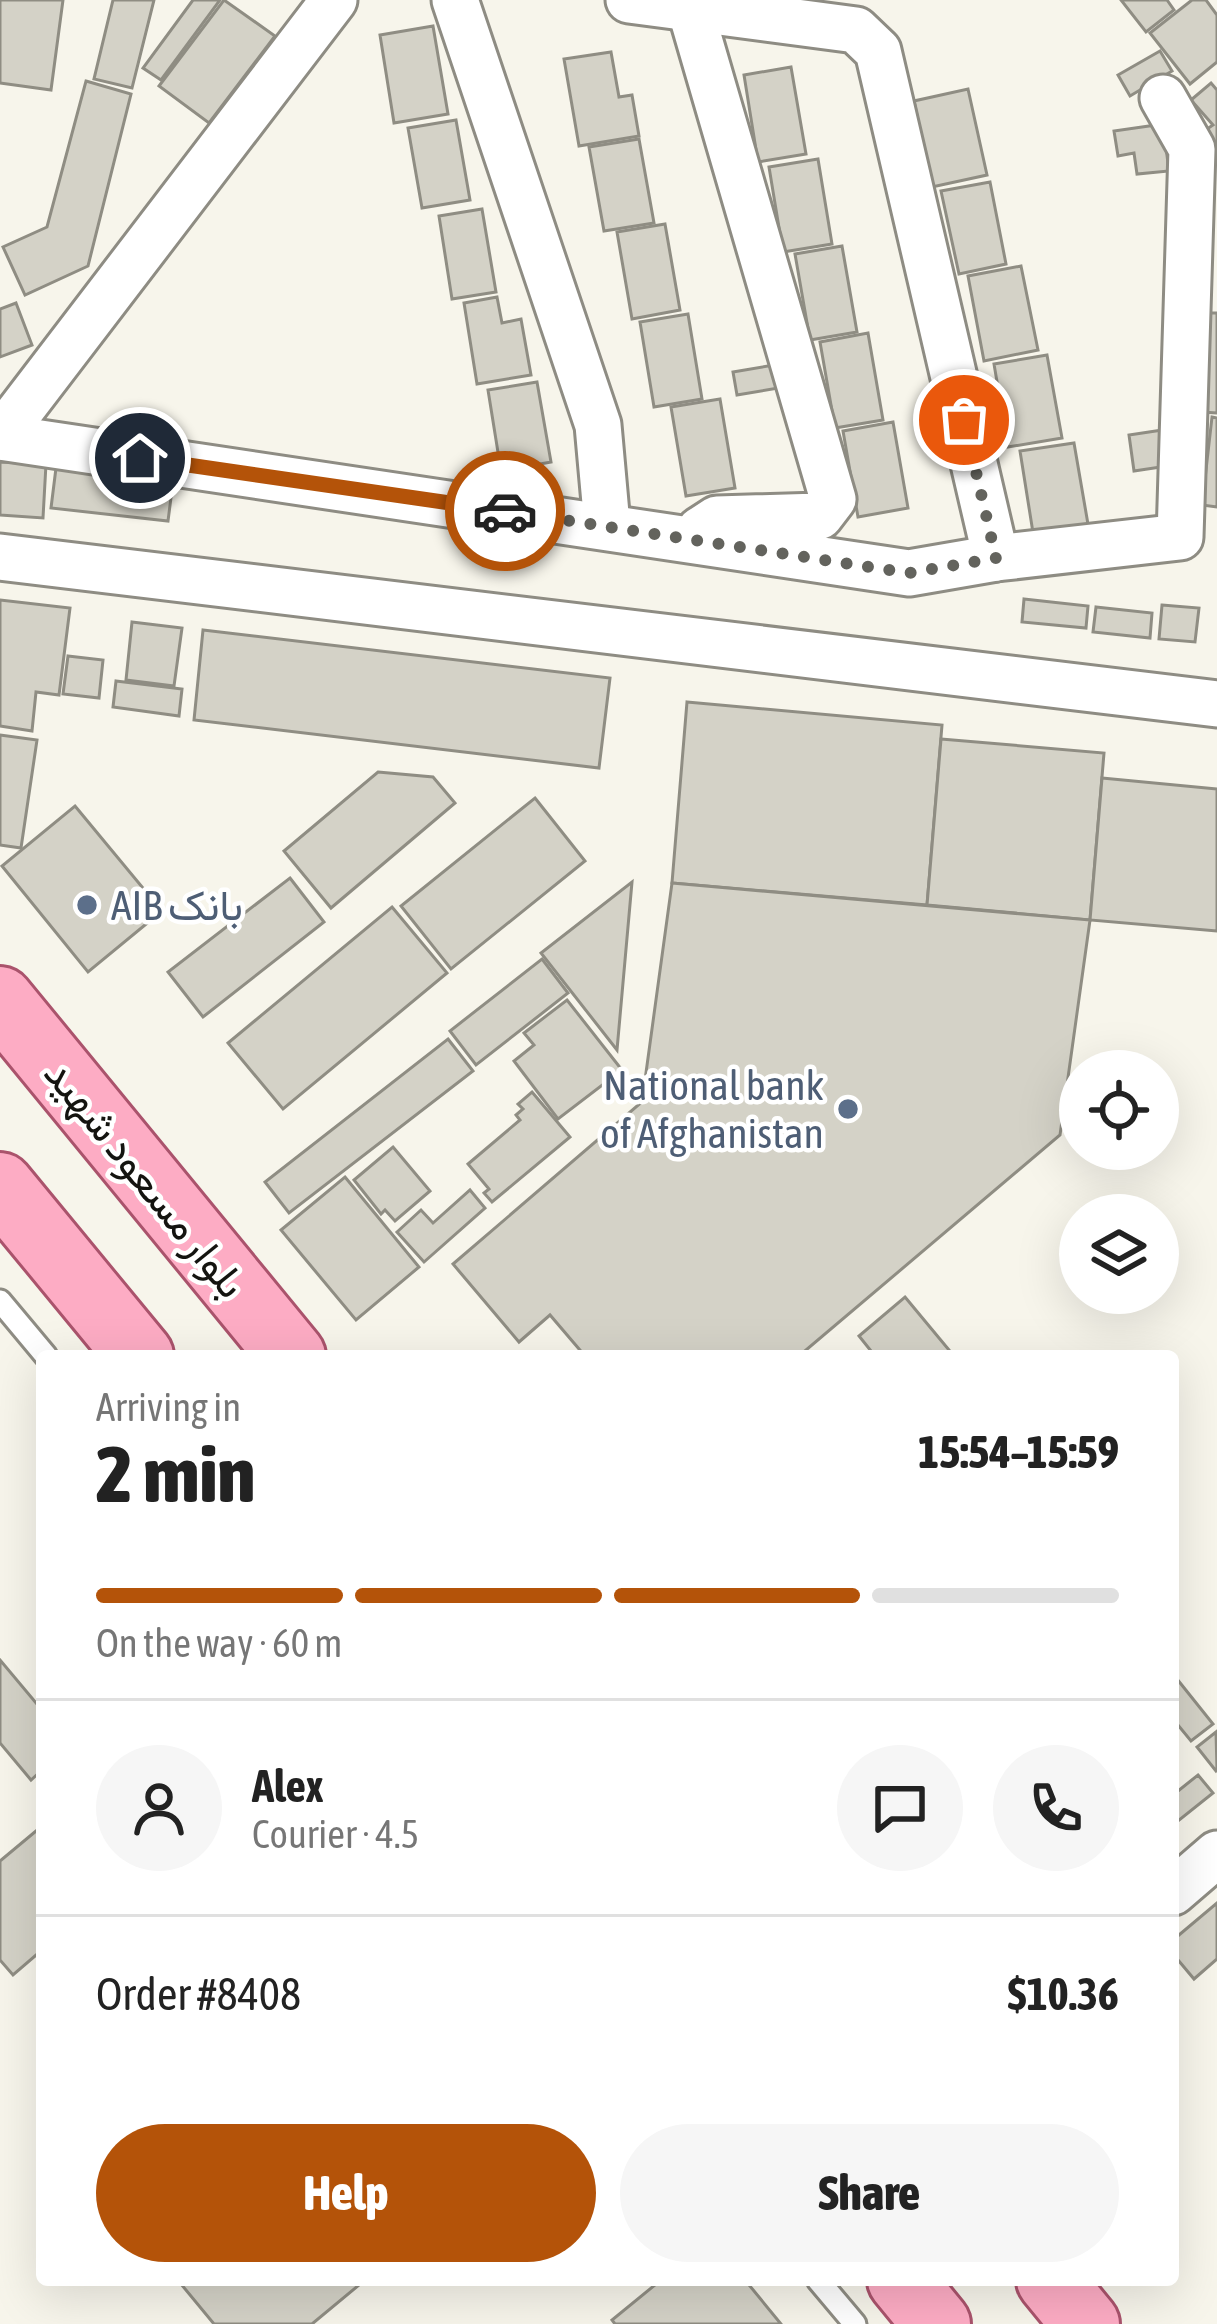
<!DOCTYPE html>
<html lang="en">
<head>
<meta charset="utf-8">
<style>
  body { margin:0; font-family:"Asap Condensed",Vazirmatn,sans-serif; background:#f6f6f6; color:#222; height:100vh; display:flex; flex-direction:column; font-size:45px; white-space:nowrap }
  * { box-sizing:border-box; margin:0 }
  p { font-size:39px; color:#767676 }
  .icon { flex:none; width:66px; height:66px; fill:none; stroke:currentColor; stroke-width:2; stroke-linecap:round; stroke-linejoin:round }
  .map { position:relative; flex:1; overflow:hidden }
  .panel { position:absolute; left:36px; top:1350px; width:1143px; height:936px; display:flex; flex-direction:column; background:#fff; border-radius:12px; box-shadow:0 12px 48px #0002 }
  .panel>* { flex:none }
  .tools { position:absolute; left:1059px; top:1050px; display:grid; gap:24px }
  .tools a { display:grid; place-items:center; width:120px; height:120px; border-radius:50%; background:#fff; box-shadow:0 12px 48px #0002; font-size:60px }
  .pin { position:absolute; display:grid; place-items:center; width:102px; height:102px; color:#fff; margin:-51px; border:6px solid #fff; border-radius:50%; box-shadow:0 3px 12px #0007 }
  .courier { position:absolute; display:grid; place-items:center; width:120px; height:120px; margin:-60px; border:9px solid #b45309; border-radius:50%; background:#fff; color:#222; box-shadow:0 3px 15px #0007 }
  .overview em { font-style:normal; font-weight:800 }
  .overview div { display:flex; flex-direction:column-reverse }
  .overview { display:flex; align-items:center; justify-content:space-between; height:204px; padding:0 60px }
  h1 { font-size:78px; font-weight:800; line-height:90px }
  .bar { display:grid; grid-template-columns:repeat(4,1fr); gap:18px 12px; align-content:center; height:144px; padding:0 60px }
  .bar i { height:15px; border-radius:9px; background:#e0e0e0 }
  .bar .active { background:#b45309 }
  .bar p { grid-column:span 4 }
  .line { display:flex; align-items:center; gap:30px; padding:0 60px; border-top:3px solid #e0e0e0 }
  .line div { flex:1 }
  .round { display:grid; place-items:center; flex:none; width:126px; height:126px; border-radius:63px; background:#f6f6f6 }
  .action { display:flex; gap:24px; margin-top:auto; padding:24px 60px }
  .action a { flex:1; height:138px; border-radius:72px; background:#b45309; color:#fff; font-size:48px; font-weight:800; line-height:138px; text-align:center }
  .action a+a { background:#f6f6f6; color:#222 }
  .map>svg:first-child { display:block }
  .building { fill:#d4d2c7; stroke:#8f8d83; stroke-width:3 }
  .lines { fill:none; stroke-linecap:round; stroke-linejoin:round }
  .service-casing { stroke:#8e8c83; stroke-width:27 }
  .minor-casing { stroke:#8e8c83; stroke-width:51 }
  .primary-casing { stroke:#aa536c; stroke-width:72 }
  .service { stroke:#fff; stroke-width:21 }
  .minor { stroke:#fff; stroke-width:45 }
  .primary { stroke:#fdacc4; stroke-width:66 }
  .done { stroke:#63635d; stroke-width:12; stroke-dasharray:0 21.6 }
  .route { stroke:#b45309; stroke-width:15 }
  .service-dot { fill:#5c6f8a; stroke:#fff; stroke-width:4.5 }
  .labels { text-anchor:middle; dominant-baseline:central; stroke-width:9; stroke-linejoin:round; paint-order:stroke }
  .service-label { font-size:42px; fill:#4e5e75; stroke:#fff; text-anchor:start }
  .street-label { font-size:42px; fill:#141410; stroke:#fff }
</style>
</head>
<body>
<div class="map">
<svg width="1217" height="2324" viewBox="0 0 1217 2324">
  <rect width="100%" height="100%" fill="#f7f5eb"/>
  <g class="building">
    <polygon points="0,0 63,0 51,90 0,83"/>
    <polygon points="113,0 154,0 132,88 94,79"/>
    <polygon points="193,0 220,0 161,80 143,68"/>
    <polygon points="224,0 275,36 209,123 159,86"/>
    <polygon points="1121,0 1167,0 1174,10 1146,32"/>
    <polygon points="1192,0 1206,0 1217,15 1217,62 1190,84 1150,33"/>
    <polygon points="433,26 448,114 394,123 380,35"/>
    <polygon points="1160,51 1172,71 1130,96 1118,75"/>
    <polygon points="611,52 619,97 632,95 639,136 579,146 564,59"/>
    <polygon points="791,67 806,154 758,162 744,75"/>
    <polygon points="86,81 131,94 88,266 25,295 3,247 47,227"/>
    <polygon points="1211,83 1217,90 1217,147 1204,131 1213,125 1191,100"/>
    <polygon points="968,89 987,175 932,187 914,101"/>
    <polygon points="456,120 470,200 422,208 408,128"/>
    <polygon points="1163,124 1169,171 1137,174 1134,153 1118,156 1114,131"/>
    <polygon points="639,139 654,223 604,231 589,147"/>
    <polygon points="818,159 832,244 783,252 769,167"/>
    <polygon points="990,182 1006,264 959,274 941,191"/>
    <polygon points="482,209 496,292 452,299 439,216"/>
    <polygon points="665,224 680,310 632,319 617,232"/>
    <polygon points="842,246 857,332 810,340 795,254"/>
    <polygon points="1021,266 1038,350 984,361 968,276"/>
    <polygon points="497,297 502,323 521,319 531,375 477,384 464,303"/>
    <polygon points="16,303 32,345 0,357 0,309"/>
    <polygon points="1208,313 1217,313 1217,413 1202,412"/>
    <polygon points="688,314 702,399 654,407 640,322"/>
    <polygon points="868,333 883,420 835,428 820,342"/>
    <polygon points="1047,355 1062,438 1008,447 994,364"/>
    <polygon points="786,363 790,386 737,395 733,372"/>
    <polygon points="537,382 551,462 501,471 488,390"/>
    <polygon points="720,399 735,488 686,496 671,407"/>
    <polygon points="1212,417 1217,418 1217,507 1202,505"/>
    <polygon points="893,422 908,508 858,517 843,431"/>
    <polygon points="1169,429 1174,465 1134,471 1129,435"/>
    <polygon points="1074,443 1089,530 1034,539 1020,451"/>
    <polygon points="0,462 46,464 43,518 0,515"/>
    <polygon points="56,468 173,482 168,521 51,508"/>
    <polygon points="1024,599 1088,606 1086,628 1022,622"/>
    <polygon points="0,600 70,608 59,695 36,692 32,731 0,726"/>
    <polygon points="1162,605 1199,608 1195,642 1159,639"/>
    <polygon points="1096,607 1152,613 1150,638 1093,632"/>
    <polygon points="132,622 182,628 174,686 126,680"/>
    <polygon points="203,630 610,678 599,768 194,720"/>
    <polygon points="68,656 103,660 99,698 63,694"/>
    <polygon points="116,681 182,689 179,716 113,707"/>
    <polygon points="687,702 942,725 927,905 672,883"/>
    <polygon points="0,735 37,740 21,848 0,845"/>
    <polygon points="941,739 1104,753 1090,920 927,905"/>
    <polygon points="378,772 433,777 455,803 331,908 284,851"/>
    <polygon points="1102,778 1217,789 1217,931 1090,920"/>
    <polygon points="535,798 585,861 451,969 401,906"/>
    <polygon points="75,806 162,911 88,972 2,866"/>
    <polygon points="290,878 324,922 203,1017 168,972"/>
    <polygon points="632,882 617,1050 541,953"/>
    <polygon points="672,883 1090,920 1060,1135 799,1356 585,1356 550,1315 519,1342 453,1264 664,1083 645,1080"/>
    <polygon points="392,907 447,973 283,1109 228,1043"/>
    <polygon points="542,959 568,993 476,1065 450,1031"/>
    <polygon points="567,1000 622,1070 558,1119 514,1061 534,1045 524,1033"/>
    <polygon points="448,1039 473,1071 289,1213 265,1182"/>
    <polygon points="532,1092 570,1137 492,1202 484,1193 489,1189 468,1164 520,1120 516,1115 523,1109 518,1104"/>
    <polygon points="393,1147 430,1191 395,1221 385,1210 381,1214 354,1180"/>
    <polygon points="345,1177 419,1267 356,1320 281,1230"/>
    <polygon points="470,1190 485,1208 424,1262 397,1232 421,1210 433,1223"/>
    <polygon points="905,1297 954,1356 875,1356 859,1336"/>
    <polygon points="0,1660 42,1710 42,1770 31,1780 0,1743"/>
    <polygon points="1173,1674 1213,1724 1191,1741 1173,1719"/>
    <polygon points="1216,1732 1217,1770 1216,1771 1197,1747"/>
    <polygon points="1198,1775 1213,1793 1173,1825 1173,1795"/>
    <polygon points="42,1826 42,1950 13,1975 0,1960 0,1861"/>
    <polygon points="1217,1903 1217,1959 1194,1979 1173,1954 1173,1940"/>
    <polygon points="186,2280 365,2280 312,2324 214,2324 181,2284"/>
    <polygon points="661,2280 745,2280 781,2324 615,2324 612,2320"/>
  </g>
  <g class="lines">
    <g class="service-casing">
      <g id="service">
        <polyline points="0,1301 46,1356"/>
        <polyline points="818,2280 855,2324"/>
      </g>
    </g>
    <g class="minor-casing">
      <g id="minor">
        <polyline points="455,0 598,425 607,525"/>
        <polyline points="629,0 856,30 878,51 996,558"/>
        <polyline points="690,8 833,499 820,516 717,519 700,530"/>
        <polyline points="0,437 909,573 996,558 1180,537 1192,149 1163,98"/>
        <polyline points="0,437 334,0"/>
        <polyline points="0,557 1217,704"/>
        <polyline points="1173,1892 1217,1854"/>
      </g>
    </g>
    <g class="primary-casing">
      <g id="primary">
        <polyline points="0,1000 292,1356"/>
        <polyline points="0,1186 140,1356"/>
        <polyline points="901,2280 937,2324"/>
        <polyline points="1050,2280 1086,2324"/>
      </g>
    </g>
    <use href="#service" class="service"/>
    <use href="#minor" class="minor"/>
    <use href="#primary" class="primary"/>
  </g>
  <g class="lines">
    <polyline class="done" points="505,511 909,573 996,558 964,420"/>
    <polyline class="route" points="140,458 505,511"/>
  </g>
  <g class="service-dot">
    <circle cx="87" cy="905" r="12"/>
    <circle cx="848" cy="1109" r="12"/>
  </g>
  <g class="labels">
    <g class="service-label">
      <text x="111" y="905">AIB بانک</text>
      <text x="824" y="1085" text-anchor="end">National bank<tspan x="824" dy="48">of Afghanistan</tspan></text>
    </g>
    <g class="street-label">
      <text transform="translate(146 1178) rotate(51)">بلوار مسعود شهید</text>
    </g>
  </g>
</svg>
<div class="tools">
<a><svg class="icon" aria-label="locate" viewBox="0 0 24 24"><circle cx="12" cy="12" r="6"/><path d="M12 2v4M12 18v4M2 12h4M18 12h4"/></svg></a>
<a><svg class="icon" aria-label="layers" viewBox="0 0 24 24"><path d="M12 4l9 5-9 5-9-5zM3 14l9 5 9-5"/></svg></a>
</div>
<div class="pin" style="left:964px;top:420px;background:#ea580c"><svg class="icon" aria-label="bag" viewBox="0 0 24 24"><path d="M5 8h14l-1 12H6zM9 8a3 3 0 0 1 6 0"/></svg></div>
<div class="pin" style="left:140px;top:458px;background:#1f2937"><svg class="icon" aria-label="home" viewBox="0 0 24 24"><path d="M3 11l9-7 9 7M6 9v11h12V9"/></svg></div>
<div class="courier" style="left:505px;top:511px"><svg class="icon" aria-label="car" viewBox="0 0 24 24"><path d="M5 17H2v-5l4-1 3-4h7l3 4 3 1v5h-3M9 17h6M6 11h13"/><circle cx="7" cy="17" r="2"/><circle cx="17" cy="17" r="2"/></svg></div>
<section class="panel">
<div class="overview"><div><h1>2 min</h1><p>Arriving in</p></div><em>15:54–15:59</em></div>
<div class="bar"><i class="active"></i><i class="active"></i><i class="active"></i><i></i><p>On the way · 60 m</p></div>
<div class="line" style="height:216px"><a class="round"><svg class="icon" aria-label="person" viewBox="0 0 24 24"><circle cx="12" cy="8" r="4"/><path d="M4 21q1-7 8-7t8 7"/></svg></a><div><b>Alex</b><p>Courier · 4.5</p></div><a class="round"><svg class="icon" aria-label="chat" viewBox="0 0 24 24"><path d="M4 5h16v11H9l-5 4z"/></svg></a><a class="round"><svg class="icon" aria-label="phone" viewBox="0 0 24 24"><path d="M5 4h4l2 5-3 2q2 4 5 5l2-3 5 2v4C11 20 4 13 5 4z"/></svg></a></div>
<div class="line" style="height:156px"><div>Order #8408</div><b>$10.36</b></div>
<div class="action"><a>Help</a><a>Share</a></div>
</section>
</div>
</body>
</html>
